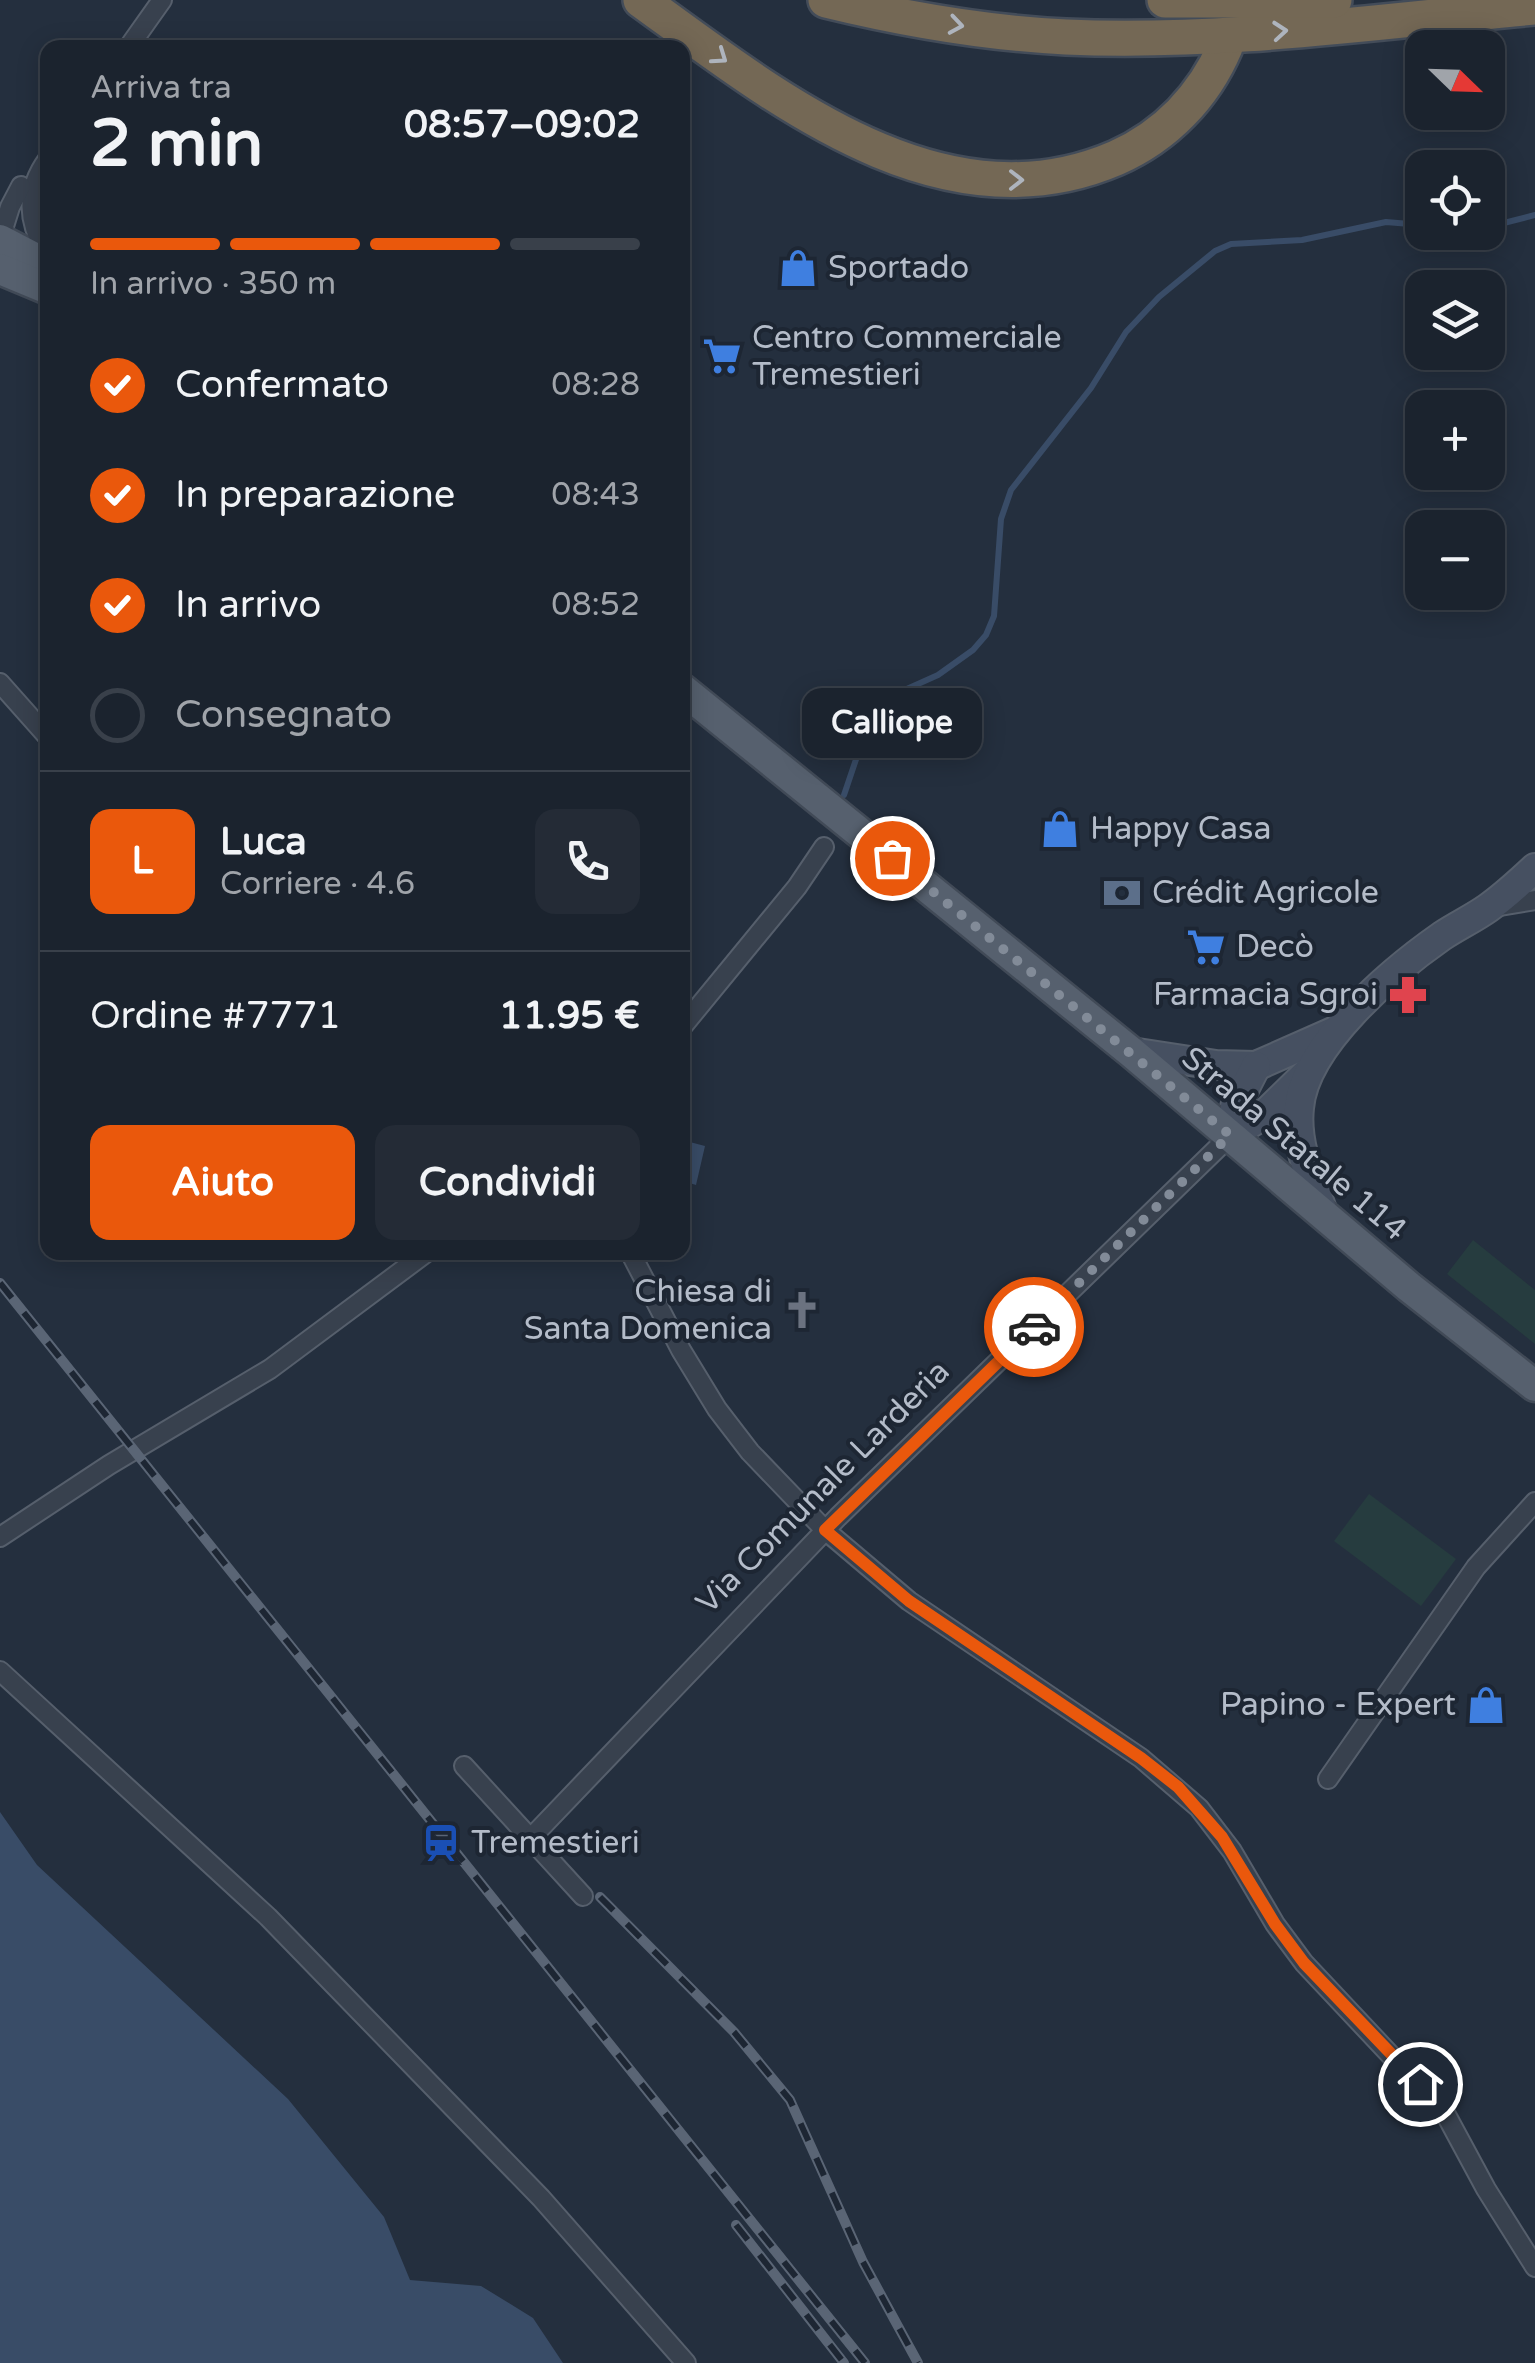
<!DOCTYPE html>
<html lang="it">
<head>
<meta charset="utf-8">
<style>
  body { margin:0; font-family:"Varela Round",sans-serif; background:#242b36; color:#f1f3f6; height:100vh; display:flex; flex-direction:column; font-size:38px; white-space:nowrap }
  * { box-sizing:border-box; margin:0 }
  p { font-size:32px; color:#a0a4aa }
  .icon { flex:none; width:55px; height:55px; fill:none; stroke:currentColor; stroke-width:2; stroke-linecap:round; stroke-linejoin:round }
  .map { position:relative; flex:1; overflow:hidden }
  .sheet { position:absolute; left:40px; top:40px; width:650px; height:1220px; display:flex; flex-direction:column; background:#1b232e; border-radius:20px; box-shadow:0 5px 25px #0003,0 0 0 2px #39404a }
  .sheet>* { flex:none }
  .needle { width:65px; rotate:113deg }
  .buttons { position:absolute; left:1405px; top:30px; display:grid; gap:20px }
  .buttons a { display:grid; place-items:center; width:100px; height:100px; border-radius:20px; background:#1b232e; box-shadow:0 5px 25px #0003,0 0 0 2px #39404a; font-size:50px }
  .pin { position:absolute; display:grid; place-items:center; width:85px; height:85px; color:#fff; margin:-42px; border:5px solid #fff; border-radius:50%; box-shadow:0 2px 10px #0007 }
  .courier { position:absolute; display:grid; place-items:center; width:100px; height:100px; margin:-50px; border:8px solid #ea580c; border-radius:50%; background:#fff; color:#222; box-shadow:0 2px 12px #0007 }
  .bubble { position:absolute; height:70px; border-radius:20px; background:#1b232e; box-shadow:0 5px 25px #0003,0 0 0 2px #39404a; font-size:32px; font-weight:800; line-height:70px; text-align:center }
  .overview em { font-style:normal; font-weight:800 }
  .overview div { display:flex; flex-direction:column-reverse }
  .overview { display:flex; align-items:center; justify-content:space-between; height:170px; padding:0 50px }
  h1 { font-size:65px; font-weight:800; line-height:75px }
  .bar { display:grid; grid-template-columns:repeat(4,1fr); gap:15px 10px; align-content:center; height:120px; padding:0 50px }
  .bar i { height:12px; border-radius:8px; background:#39404a }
  .bar .on { background:#ea580c }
  .bar p { grid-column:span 4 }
  .line { display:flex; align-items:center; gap:25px; padding:0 50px; border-top:2px solid #39404a }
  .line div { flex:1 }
  .round { display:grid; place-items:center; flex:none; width:105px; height:105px; border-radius:20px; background:#242b36 }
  ol { padding:0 50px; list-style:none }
  li { display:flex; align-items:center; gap:30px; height:110px }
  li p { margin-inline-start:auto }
  li .icon { padding:10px; border-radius:50%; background:#ea580c; color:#fff; stroke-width:4 }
  li:last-child { color:#a0a4aa }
  li i { width:55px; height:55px; border:5px solid #39404a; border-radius:50% }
  .cta { display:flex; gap:20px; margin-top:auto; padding:20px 50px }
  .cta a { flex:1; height:115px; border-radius:20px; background:#ea580c; color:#fff; font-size:40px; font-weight:800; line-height:115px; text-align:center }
  .cta a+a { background:#242b36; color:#f1f3f6 }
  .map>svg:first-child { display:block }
  .green { fill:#263c3f }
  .water { fill:#394c67 }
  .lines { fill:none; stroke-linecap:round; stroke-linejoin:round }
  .stream { stroke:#394c67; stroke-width:6 }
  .street-casing { stroke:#565f6c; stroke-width:22 }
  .secondary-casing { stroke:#565f6c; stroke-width:32 }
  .primary-casing { stroke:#414a57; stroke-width:35 }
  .highway-casing { stroke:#434c59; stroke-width:40 }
  .street { stroke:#38414e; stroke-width:18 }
  .secondary { stroke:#465061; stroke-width:28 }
  .primary { stroke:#56606e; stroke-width:30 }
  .highway { stroke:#746855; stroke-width:35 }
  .rail-casing { stroke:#5a6575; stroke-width:10 }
  .rail { stroke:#1d2633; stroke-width:6; stroke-dasharray:19; stroke-linecap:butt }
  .oneway { stroke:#aeb4bd }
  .done { stroke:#828b98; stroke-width:10; stroke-dasharray:0 18 }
  .route { stroke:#ea580c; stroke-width:12 }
  .labels { text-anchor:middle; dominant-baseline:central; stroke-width:8; stroke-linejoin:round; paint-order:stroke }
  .poi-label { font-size:32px; fill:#b4bcc9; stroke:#1d2633; text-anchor:start }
  .street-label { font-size:32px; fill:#b4bcc9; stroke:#1d2633 }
</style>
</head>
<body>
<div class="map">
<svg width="1535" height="2363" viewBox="0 0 1535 2363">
  <rect width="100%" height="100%" fill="#242f3e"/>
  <g class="green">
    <polygon points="1473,1240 1535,1290 1535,1344 1447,1274"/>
    <polygon points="1369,1494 1456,1559 1421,1606 1334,1541"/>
  </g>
  <g class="water">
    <polygon points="686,1141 705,1146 696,1185 683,1181"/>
    <polygon points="0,1812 37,1865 288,2099 384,2217 410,2280 481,2286 533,2318 563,2363 0,2363"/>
  </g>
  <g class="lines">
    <g class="stream">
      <polyline points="1488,227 1535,215"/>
      <polyline points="844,795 870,718 880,701 938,675 973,650 986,635 994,616 1001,519 1011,490 1091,388 1126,332 1159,297 1215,251 1231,244 1302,240 1386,222 1422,225"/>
    </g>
    <g class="street-casing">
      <g id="street">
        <polyline points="128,48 162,0"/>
        <path d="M48 159C25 190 27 223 48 255"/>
        <polyline points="0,239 10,207 21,186"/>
        <polyline points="0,683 48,737"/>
        <polyline points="1494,907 1535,900"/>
        <polyline points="682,1027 797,887 824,847"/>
        <polyline points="630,1252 681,1350 717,1409 750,1452 825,1530 909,1601 1141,1758 1199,1808 1232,1851 1275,1924 1304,1963 1445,2113 1486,2189 1535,2267"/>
        <polyline points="0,1537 109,1465 270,1369 427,1252"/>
        <polyline points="0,1671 268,1917 541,2198 686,2363"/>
        <polyline points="464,1766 583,1896"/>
        <polyline points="1328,1779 1476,1567 1535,1502"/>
        <polyline points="530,1839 838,1517 1231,1135"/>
      </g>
    </g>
    <g class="secondary-casing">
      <g id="secondary">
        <polyline points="1131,1052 1216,1065 1256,1066 1333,1032"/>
        <polyline points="1231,1135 1265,1114 1306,1074"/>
        <polyline points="1231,1135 1235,1107 1256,1066"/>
        <path d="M1323 1212C1311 1179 1295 1144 1299 1108 1304 1045 1392 971 1442 936 1457 926 1474 918 1488 908 1505 896 1520 882 1535 868"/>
      </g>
    </g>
    <g class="primary-casing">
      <g id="primary">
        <polyline points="0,240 48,265"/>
        <polyline points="0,269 48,289"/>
        <polyline points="682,689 1131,1052 1409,1287 1535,1386"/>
      </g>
    </g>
    <g class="highway-casing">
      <g id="highway">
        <path d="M641 0C775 97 942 233 1116 158 1166 136 1204 96 1225 47"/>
        <path d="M826 0C904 19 986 33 1066 37 1222 44 1380 21 1535 7"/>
        <polyline points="1165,0 1334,0"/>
      </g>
    </g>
    <use href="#street" class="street"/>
    <use href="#secondary" class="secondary"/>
    <use href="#primary" class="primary"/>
    <use href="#highway" class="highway"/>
    <g class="rail-casing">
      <g id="rail">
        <polyline points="0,1283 865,2363"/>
        <polyline points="600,1897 734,2032 790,2100 863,2262 918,2363"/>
        <polyline points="736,2225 844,2363"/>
      </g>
    </g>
    <use href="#rail" class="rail"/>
  </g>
  <defs><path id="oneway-chevron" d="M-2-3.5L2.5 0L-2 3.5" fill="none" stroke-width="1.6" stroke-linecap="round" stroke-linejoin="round" transform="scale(2.5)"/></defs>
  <g class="oneway">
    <use href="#oneway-chevron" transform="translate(956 25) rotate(9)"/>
    <use href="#oneway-chevron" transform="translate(1280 31) rotate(-5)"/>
    <use href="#oneway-chevron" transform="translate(720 57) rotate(35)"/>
    <use href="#oneway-chevron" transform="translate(1016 180)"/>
  </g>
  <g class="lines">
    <polyline class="done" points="892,858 1230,1135 1034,1327"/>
    <polyline class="route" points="1034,1327 825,1530 909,1601 1141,1758 1178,1787 1222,1837 1275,1924 1304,1963 1420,2084"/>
  </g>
  <defs>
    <g id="shop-bare" transform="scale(3)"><path d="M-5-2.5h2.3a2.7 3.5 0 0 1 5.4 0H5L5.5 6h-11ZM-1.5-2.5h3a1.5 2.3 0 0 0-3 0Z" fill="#3f7fe0" stroke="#1d2633" stroke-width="2.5" paint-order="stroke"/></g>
    <g id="supermarket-bare" transform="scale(3)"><path d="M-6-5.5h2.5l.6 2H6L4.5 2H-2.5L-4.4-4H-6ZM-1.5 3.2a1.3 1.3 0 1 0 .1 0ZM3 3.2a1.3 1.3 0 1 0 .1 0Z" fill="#3f7fe0" stroke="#1d2633" stroke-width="2.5" paint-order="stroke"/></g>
    <g id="bank-bare" transform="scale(3)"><path d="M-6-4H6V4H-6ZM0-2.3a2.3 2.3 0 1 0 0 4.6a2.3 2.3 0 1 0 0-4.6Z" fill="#5c6f8a" stroke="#1d2633" stroke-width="2.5" paint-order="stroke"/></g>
    <g id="pharmacy-bare" transform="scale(3)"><path d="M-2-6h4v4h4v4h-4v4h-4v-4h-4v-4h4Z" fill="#e0444e" stroke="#1d2633" stroke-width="2.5" paint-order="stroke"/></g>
    <g id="church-bare" transform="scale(3)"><path d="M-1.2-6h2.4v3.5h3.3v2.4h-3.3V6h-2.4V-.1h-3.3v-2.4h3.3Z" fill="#6b7280" stroke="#1d2633" stroke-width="2.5" paint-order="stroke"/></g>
    <g id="station-bare" transform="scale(3)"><path d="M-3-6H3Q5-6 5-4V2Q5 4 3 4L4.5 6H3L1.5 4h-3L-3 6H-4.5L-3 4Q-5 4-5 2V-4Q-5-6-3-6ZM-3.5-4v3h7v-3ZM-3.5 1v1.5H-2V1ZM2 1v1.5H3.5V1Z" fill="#1a4fb4" stroke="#1d2633" stroke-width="2.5" paint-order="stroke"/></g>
  </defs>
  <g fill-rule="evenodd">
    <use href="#shop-bare" x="798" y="268"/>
    <use href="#supermarket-bare" x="722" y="356"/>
    <use href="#shop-bare" x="1060" y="829"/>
    <use href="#bank-bare" x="1122" y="893"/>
    <use href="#supermarket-bare" x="1206" y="947"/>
    <use href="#pharmacy-bare" x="1408" y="995"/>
    <use href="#church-bare" x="802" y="1310"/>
    <use href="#shop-bare" x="1486" y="1705"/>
    <use href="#station-bare" x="441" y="1843"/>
  </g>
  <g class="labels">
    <g class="poi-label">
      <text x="828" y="268">Sportado</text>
      <text x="752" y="338">Centro Commerciale<tspan x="752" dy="37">Tremestieri</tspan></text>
      <text x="1090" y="829">Happy Casa</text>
      <text x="1152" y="893">Crédit Agricole</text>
      <text x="1236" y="947">Decò</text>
      <text x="1378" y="995" text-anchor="end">Farmacia Sgroi</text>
      <text x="772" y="1292" text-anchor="end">Chiesa di<tspan x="772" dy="37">Santa Domenica</tspan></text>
      <text x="1456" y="1705" text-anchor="end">Papino - Expert</text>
      <text x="471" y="1843">Tremestieri</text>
    </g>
    <g class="street-label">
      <text transform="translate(1294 1144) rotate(40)">Strada Statale 114</text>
      <text transform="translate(823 1487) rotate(-45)">Via Comunale Larderia</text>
    </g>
  </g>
</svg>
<div class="buttons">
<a><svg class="needle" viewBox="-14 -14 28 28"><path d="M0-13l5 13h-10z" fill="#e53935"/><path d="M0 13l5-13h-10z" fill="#a0a4aa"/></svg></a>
<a><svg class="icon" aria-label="locate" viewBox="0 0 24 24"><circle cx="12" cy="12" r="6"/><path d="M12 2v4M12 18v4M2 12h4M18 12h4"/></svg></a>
<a><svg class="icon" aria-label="layers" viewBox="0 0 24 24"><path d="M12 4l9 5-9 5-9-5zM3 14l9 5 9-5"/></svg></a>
<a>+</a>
<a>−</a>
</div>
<div class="pin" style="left:892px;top:858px;background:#ea580c"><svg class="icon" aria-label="bag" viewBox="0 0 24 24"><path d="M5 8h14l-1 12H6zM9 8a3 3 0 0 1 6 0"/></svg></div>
<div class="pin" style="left:1420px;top:2084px;background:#1f2937"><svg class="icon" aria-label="home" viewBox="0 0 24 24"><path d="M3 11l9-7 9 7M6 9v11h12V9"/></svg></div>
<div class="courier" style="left:1034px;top:1327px"><svg class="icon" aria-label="car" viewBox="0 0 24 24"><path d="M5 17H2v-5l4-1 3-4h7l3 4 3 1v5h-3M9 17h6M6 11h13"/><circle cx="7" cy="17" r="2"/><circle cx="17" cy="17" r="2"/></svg></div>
<div class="bubble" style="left:802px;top:688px;width:180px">Calliope</div>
<section class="sheet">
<div class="overview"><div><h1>2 min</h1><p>Arriva tra</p></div><em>08:57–09:02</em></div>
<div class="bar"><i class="on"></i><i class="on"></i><i class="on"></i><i></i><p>In arrivo · 350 m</p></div>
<ol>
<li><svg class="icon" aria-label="check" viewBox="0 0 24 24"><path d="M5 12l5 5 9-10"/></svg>Confermato<p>08:28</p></li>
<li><svg class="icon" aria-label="check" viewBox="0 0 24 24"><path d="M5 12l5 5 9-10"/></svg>In preparazione<p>08:43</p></li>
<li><svg class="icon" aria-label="check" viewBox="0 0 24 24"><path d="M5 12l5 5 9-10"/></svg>In arrivo<p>08:52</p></li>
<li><i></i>Consegnato</li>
</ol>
<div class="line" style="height:180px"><b class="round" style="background:#ea580c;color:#fff">L</b><div><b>Luca</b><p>Corriere · 4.6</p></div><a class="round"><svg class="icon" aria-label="phone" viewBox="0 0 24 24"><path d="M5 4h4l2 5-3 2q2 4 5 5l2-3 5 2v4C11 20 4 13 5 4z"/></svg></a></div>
<div class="line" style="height:130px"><div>Ordine #7771</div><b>11.95 €</b></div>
<div class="cta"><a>Aiuto</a><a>Condividi</a></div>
</section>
</div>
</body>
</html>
